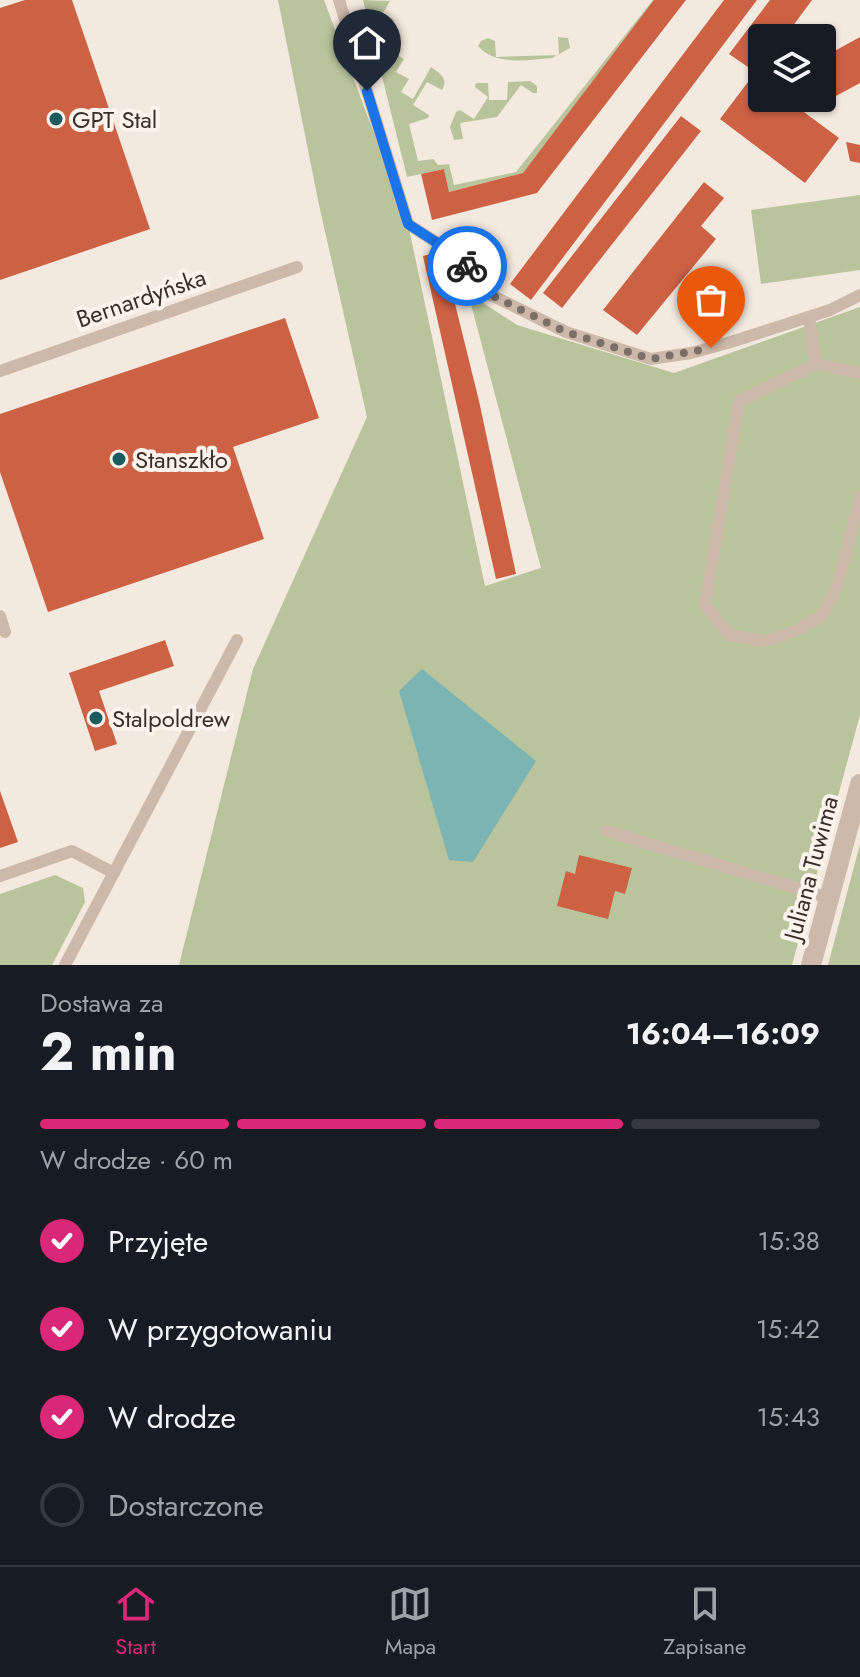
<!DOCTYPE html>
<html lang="pl">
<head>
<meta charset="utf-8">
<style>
  body { margin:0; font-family:Jost,sans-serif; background:#242831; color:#f1f3f6; height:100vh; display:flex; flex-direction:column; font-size:30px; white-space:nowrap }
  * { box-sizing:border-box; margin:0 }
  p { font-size:26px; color:#9ea1a6 }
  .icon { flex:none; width:44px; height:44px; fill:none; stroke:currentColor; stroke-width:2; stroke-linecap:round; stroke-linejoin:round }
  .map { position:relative; height:965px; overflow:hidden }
  .details { display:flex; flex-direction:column; background:#171b24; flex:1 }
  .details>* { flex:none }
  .fabs { position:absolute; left:748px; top:24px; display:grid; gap:16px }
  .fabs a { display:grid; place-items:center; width:88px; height:88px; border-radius:8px; background:#171b24; box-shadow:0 2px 6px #0004; font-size:40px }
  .pin { position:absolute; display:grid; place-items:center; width:68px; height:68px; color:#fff; margin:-82px -34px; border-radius:50% 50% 50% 0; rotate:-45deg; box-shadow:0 0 8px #0007 }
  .pin .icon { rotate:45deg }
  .courier { position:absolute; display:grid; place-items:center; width:80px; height:80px; margin:-40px; border:6px solid #1a73e8; border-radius:50%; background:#fff; color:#222; box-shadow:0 2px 10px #0007 }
  .summary em { font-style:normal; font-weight:700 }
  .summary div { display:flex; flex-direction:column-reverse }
  .summary { display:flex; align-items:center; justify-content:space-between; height:136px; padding:0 40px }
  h1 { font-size:52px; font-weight:700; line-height:60px }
  .bar { display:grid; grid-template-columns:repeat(4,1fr); gap:12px 8px; align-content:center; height:96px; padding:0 40px }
  .bar i { height:10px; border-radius:6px; background:#363941 }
  .bar .current { background:#db2777 }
  .bar p { grid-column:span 4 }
  ol { padding:0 40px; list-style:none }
  li { display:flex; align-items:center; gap:24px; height:88px }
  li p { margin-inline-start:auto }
  li .icon { padding:8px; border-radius:50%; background:#db2777; color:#fff; stroke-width:4 }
  li:last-child { color:#9ea1a6 }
  li i { width:44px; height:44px; border:4px solid #363941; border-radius:50% }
  .tabs { display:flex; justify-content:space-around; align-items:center; height:112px; border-top:2px solid #363941; background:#171b24; font-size:22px; color:#9ea1a6 }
  .tabs a { display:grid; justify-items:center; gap:4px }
  .tabs .current { color:#db2777 }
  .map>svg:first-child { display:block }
  .green { fill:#b9c49d }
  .water { fill:#7cb3b3 }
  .building { fill:#cc6144 }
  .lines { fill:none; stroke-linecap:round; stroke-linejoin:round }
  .lane { stroke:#cdb9a9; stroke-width:12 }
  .street { stroke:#cdb9a9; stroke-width:20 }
  .done { stroke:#7b6f68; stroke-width:8; stroke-dasharray:0 14.4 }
  .route { stroke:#1a73e8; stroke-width:10 }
  .poi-dot { fill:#1c5c5f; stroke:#fbf3ec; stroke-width:3 }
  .labels { text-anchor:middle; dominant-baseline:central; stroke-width:8; stroke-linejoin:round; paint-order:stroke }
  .poi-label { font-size:24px; fill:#3a2e29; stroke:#fbf3ec; text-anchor:start }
  .street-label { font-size:24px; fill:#3a2e29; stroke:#fbf3ec }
</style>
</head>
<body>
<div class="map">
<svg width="860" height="965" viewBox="0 0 860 965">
  <rect width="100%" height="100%" fill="#f4e9de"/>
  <g class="green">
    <polygon points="278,0 324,0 408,224 485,586 541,568 468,293 517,325 674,373 860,307 860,715 792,965 179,965 253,669 367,417 319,205"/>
    <path d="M363 0 390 1 383 13 394 20 388 32 399 40 392 52 404 59 396 72 409 79 401 92 413 99 431 67C440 73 449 79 442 90L427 82 413 105 429 115 428 118 409 124 418 161 433 159 438 165 449 164 454 185 516 172 653 0H657L523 173 449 192 444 169 407 177Z"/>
    <path d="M558 37 568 38 570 48 552 58C528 60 495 66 478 46L481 41 488 38 495 41 496 57 559 55Z"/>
    <polygon points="530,81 537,86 537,93 533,93 521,85 497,117 460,123 463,139 454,140 450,127 456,112 460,110 474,119 488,97 475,87 476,83 488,83 489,100 507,100 508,82"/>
    <polygon points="860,195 860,270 761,284 751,210"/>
    <polygon points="860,844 860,965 828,965"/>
    <polygon points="55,875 83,888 85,902 52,965 0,965 0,894"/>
  </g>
  <polygon class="water" points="422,669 536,761 473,862 449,860 399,691"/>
  <g class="building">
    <polygon points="25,0 72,0 150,229 0,280 0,8"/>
    <polygon points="654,0 686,0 537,193 432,220 421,174 444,169 449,192 523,173"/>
    <polygon points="724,0 757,0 531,300 510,284"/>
    <polygon points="770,0 812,0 784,38 774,32 770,38 762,38 762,48 748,67 729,54"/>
    <polygon points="860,37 860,83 836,96 822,69 822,58"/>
    <polygon points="754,74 762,80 762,98 785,98 839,138 805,183 720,119"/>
    <polygon points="681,116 701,131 562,308 543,293"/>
    <polygon points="846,142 860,145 860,163 850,161"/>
    <polygon points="704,182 724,198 701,226 716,239 637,335 603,310"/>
    <polygon points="442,251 479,401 516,574 496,579 423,256"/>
    <polygon points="285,318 319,418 233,447 264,539 48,612 0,472 0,414"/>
    <polygon points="165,640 174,666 99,691 117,744 95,751 69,673"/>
    <polygon points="0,791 18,842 0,848"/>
    <polygon points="579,855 632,868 625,894 615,891 608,919 557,906 566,871 575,874"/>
  </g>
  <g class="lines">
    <g class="lane">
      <polyline points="339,0 408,224 462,259 483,291 566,332 651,359 691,353 731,342 830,310 860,295"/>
      <polyline points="809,317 816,364"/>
      <polyline points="0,371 297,267"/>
      <polyline points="860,373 816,364 739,401 705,605 729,635 764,641 796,631 822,615 837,587 860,497"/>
      <polyline points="0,616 5,632"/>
      <polyline points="606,831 829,898"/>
      <polyline points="0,876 72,851 114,873"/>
      <polyline points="65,965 237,640"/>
    </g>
    <polyline class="street" points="811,965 860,784"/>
  </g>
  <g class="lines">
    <polyline class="done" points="467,266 483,291 566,332 651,359 711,348"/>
    <polyline class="route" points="367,91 408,224 462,259 467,266"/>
  </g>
  <g class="poi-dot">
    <circle cx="56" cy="119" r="8"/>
    <circle cx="119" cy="459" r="8"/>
    <circle cx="96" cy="718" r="8"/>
  </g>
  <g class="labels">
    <g class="poi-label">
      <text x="72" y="119">GPT Stal</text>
      <text x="135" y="459">Stanszkło</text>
      <text x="112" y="718">Stalpoldrew</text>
    </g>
    <g class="street-label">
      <text transform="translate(141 298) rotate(-19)">Bernardyńska</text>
      <text transform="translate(811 868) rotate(-75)">Juliana Tuwima</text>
    </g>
  </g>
</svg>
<div class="fabs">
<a><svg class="icon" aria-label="layers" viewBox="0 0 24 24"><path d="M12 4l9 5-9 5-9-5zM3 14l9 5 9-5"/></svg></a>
</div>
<div class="pin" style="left:711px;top:348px;background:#ea580c"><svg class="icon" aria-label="bag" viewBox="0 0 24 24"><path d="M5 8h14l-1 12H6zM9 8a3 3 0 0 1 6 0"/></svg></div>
<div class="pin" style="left:367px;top:91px;background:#1f2937"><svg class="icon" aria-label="home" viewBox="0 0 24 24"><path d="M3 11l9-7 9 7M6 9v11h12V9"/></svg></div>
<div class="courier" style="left:467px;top:266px"><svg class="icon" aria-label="bike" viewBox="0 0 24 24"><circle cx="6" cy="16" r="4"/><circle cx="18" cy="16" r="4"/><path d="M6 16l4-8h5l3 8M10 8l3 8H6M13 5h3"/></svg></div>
</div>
<section class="details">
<div class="summary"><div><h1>2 min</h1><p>Dostawa za</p></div><em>16:04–16:09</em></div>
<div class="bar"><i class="current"></i><i class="current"></i><i class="current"></i><i></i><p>W drodze · 60 m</p></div>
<ol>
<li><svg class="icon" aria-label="check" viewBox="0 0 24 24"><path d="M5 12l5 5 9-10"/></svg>Przyjęte<p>15:38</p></li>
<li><svg class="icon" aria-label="check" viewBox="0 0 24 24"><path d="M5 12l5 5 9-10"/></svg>W przygotowaniu<p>15:42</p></li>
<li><svg class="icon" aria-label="check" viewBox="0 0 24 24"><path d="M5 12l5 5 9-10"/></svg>W drodze<p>15:43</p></li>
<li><i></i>Dostarczone</li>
</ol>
</section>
<nav class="tabs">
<a class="current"><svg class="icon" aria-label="home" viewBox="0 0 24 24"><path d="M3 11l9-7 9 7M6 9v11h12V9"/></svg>Start</a>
<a><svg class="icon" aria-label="map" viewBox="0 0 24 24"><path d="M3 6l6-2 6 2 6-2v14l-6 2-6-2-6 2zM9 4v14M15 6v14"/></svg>Mapa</a>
<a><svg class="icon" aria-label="saved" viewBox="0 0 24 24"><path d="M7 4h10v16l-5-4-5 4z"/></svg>Zapisane</a>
</nav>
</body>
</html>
